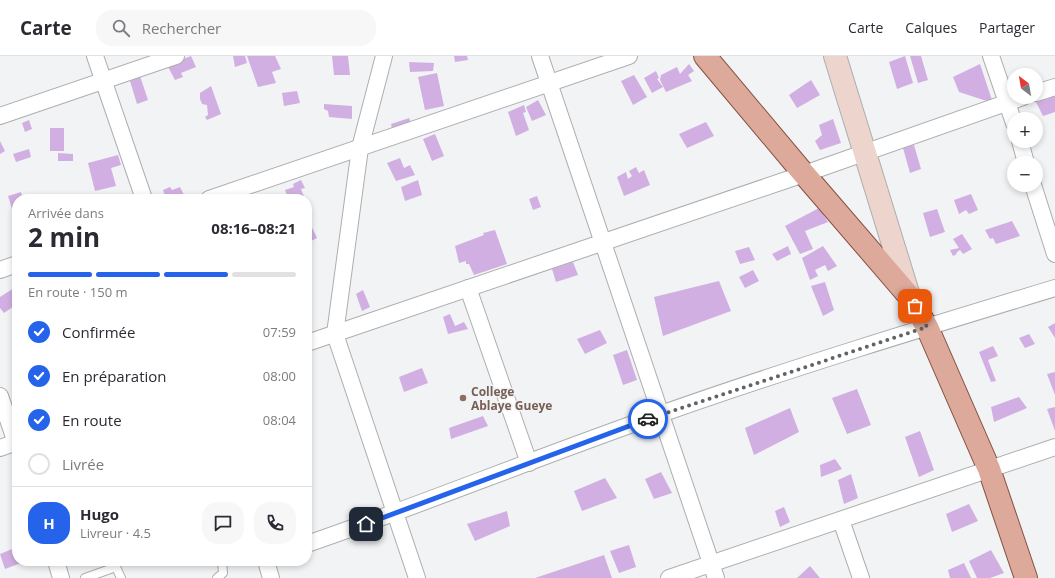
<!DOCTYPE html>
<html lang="fr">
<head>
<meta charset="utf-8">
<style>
  body { margin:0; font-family:"Open Sans",sans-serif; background:#f7f7f7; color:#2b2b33; height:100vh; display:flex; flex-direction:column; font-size:15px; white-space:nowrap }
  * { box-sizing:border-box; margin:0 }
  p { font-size:13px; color:#7c7c81 }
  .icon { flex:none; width:22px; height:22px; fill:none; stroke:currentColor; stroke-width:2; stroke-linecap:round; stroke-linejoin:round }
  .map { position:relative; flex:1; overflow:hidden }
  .drawer { position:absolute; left:12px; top:138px; width:300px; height:372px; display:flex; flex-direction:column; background:#fff; border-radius:16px; box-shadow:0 2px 6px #0003 }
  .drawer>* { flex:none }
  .needle { width:26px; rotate:329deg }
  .controls { position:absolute; left:1007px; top:12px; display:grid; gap:8px }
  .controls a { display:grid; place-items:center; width:36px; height:36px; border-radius:50%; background:#fff; box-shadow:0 2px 6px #0003; font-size:20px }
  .pin { position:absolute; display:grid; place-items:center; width:34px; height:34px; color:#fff; margin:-17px; border-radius:8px; box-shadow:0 2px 6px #0006 }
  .courier { position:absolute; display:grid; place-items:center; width:40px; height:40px; margin:-20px; border:3px solid #2563eb; border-radius:50%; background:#fff; color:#222; box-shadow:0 1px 5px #0007 }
  .headline em { font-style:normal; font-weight:700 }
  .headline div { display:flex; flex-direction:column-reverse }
  .headline { display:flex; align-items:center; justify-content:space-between; height:68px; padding:0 16px }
  h1 { font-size:26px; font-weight:700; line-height:30px }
  .bar { display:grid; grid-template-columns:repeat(4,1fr); gap:6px 4px; align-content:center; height:48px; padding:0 16px }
  .bar i { height:5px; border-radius:3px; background:#e1e1e2 }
  .bar .selected { background:#2563eb }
  .bar p { grid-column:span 4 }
  .line { display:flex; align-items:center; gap:10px; padding:0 16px; border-top:1px solid #e1e1e2 }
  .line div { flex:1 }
  .round { display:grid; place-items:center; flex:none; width:42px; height:42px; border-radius:16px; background:#f7f7f7 }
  ol { padding:0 16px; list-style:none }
  li { display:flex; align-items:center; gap:12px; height:44px }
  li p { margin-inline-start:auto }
  li .icon { padding:4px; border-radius:50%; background:#2563eb; color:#fff; stroke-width:4 }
  li:last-child { color:#7c7c81 }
  li i { width:22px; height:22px; border:2px solid #e1e1e2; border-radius:50% }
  header { display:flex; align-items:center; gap:24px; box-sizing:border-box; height:56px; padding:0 20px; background:#fff; border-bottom:1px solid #e1e1e2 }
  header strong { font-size:19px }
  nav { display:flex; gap:22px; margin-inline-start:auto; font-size:14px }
  .search { width:280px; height:36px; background:#f7f7f7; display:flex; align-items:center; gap:10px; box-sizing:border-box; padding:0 14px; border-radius:16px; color:#7c7c81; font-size:15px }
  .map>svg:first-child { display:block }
  .building { fill:#d2afe2 }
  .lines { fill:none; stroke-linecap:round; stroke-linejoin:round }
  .service-casing { stroke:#adaeb0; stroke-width:10 }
  .minor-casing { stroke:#adaeb0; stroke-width:18 }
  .secondary-casing { stroke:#adaeb0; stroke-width:24 }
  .primary-casing { stroke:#865041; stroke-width:24 }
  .service { stroke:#fff; stroke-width:8 }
  .minor { stroke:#fff; stroke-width:16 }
  .secondary { stroke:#edd4cd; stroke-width:22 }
  .primary { stroke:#dca99b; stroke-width:22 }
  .done { stroke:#616364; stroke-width:4; stroke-dasharray:0 7.2 }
  .route { stroke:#2563eb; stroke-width:5 }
  .education-dot { fill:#8d6e63; stroke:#f1f3f5; stroke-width:1.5 }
  .labels { text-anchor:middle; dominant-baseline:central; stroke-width:3; stroke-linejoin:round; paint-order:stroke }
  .education-label { font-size:12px; font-weight:bold; fill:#785e54; stroke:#f1f3f5; text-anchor:start }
</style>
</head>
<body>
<header>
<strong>Carte</strong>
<div class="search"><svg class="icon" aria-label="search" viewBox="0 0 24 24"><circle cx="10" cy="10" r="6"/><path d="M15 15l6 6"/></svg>Rechercher</div>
<nav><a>Carte</a><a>Calques</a><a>Partager</a></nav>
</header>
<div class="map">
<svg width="1055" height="522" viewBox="0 0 1055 522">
  <rect width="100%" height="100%" fill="#f1f3f5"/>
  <g class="building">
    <polygon points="191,0 196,11 181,17 183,21 175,24 167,9"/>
    <polygon points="233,0 245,0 247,7 235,11"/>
    <polygon points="247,0 275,0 281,13 272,16 276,27 258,31"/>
    <polygon points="332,0 348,0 350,19 334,19"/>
    <polygon points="454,0 467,0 468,4 455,6"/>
    <polygon points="905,0 913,27 897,33 889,6"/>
    <polygon points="910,0 921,0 928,24 918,27"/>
    <polygon points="409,6 434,7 433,15 410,16"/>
    <polygon points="689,8 694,15 688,19 692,25 666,36 660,24 661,19 677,11 680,18"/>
    <polygon points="980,8 993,47 959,36 953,21"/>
    <polygon points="656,15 659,22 657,23 663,31 652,37 644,22"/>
    <polygon points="437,17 444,50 425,54 418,21"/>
    <polygon points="634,19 647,41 633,49 621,25"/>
    <polygon points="140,20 148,44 137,48 130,25"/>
    <polygon points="811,24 820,39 797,52 789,39"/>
    <polygon points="211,30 221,58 207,64 205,61 208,59 207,49 202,48 200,43 200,37"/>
    <polygon points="297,35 300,47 284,50 282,37"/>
    <polygon points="1055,39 1055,56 1043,60 1036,46"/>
    <polygon points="538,44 546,59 532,65 526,51"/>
    <polygon points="324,48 352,50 352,63 329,61 328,55 324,53"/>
    <polygon points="524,49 526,56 523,57 529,74 516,80 508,56"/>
    <polygon points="409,62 411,67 392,73 391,68"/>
    <polygon points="833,63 841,87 820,94 815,85 822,79 819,69"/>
    <polygon points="29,64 32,73 25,76 22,67"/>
    <polygon points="706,66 714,80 687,92 679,78"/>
    <rect x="50" y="72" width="14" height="23"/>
    <polygon points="435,78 444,100 432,105 423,83"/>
    <polygon points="0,85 5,95 0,98"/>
    <polygon points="914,89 921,113 910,117 903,92"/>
    <polygon points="29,93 31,101 16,106 13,98"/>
    <polygon points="58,97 73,98 73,105 58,105"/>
    <polygon points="118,99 121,109 111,112 116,130 95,135 88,107"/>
    <polygon points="400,102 404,112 410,109 415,119 396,125 387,107"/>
    <polygon points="636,111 639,117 644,114 650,129 624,140 617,121 626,116 628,123 632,120 629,115"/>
    <polygon points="301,124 305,132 301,133 305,143 288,143 285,134 294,131 293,128"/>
    <polygon points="418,124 422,139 405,145 401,131"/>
    <polygon points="170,131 172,134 180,131 186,143 166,143 163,134"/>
    <polygon points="21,136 23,143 17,143 17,163 15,163 8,140"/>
    <polygon points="971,138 978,154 969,158 966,154 959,158 954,144"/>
    <polygon points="537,140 541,151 533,154 529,143"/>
    <polygon points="819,152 828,166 805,175 813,193 800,198 785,170"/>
    <polygon points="937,153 945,176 930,181 923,157"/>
    <polygon points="307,161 317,182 307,187"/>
    <polygon points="1012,165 1020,180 996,188 993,182 990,183 985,174"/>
    <polygon points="495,174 507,208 474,219 469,208 466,208 466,205 459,207 455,190 484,179 483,177"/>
    <polygon points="962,178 972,193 963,198 960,194 956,197 957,198 953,200 950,194 959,192 953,183"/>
    <polygon points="788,190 791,198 777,205 772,198"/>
    <polygon points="823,190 837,210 828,215 825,209 815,214 818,220 810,224 802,202"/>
    <polygon points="749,191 755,204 740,208 735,195"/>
    <polygon points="573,206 578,219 556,226 552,213"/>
    <polygon points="753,214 759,225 745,232 739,221"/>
    <polygon points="719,225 731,255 663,280 654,241"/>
    <polygon points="825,226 834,254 823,260 811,230"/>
    <polygon points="17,230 17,248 4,257 0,252 0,241"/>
    <polygon points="363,234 370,251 362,255 356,238"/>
    <polygon points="450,258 455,270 464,266 468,273 448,278 443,261"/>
    <polygon points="1055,267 1055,282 1048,271"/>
    <polygon points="600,274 607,287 585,298 577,283"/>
    <polygon points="1029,278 1035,288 1025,292 1019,282"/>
    <polygon points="993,290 998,300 988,304 996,325 991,326 979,296"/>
    <polygon points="627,294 637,324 623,329 613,299"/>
    <polygon points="422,312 428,327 404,336 399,321"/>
    <polygon points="1055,316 1055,339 1047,318"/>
    <polygon points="857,333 871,369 847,378 832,342"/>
    <polygon points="1019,341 1027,352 994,366 991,351"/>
    <polygon points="1055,351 1055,375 1047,353"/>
    <polygon points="790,352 799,376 754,399 745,372"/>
    <polygon points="483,360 488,370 451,383 449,372"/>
    <polygon points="920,375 934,414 919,421 905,381"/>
    <polygon points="835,403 842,413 821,421 820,409"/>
    <polygon points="661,416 672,437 654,443 645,423"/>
    <polygon points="851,418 858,442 844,448 838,424"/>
    <polygon points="605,422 617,442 582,455 574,435"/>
    <polygon points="969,448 978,465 952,476 946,458"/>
    <polygon points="784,451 790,466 780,471 775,455"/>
    <polygon points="507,455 510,470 475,485 467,468"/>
    <polygon points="629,489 636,511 619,517 610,495"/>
    <polygon points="17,491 17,505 26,505 5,513 0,498"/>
    <polygon points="991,494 1004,517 990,522 977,522 969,505"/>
    <polygon points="604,499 612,522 535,522"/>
    <polygon points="964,507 971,522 950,522 948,514"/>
    <polygon points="810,510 820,522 797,522"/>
  </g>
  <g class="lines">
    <g class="service-casing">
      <g id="service">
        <polyline points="116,511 121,522"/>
        <polyline points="85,522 116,511 114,505"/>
        <polyline points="217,522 223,517 222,505"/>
      </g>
    </g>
    <g class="minor-casing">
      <g id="minor">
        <polyline points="95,0 144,143"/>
        <polyline points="384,0 360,92 335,278 417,522"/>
        <polyline points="540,0 716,522"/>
        <polyline points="991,0 1014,67"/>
        <polyline points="1036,37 1055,31"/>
        <polyline points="0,60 176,0"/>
        <polyline points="1020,85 1026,107"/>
        <polyline points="1033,129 1055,198"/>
        <polyline points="209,143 629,0"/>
        <polyline points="0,214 17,208"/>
        <polyline points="468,232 529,407"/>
        <polyline points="307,287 804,118 1023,41"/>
        <polyline points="0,340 17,390"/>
        <polyline points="0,392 17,386"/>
        <polyline points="841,464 861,522"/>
        <path d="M307 488C426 447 543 399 661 358 791 312 923 272 1055 232"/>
        <polyline points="56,505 61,522"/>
        <polyline points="266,505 271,522"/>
        <polyline points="669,522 1055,391"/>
      </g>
    </g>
    <g class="secondary-casing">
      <polyline id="secondary" points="835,0 909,240"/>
    </g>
    <g class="primary-casing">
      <polyline id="primary" points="705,0 804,118 909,240 927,271 989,413 1026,522"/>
    </g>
    <use href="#service" class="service"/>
    <use href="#minor" class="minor"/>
    <use href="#secondary" class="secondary"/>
    <use href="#primary" class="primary"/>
  </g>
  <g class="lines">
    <polyline class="done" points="648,363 927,271 915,250"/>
    <polyline class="route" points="366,468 648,363"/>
  </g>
  <circle class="education-dot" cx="463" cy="342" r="4"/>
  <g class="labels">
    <g class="education-label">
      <text x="471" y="335">College<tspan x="471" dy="14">Ablaye Gueye</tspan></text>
    </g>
  </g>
</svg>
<div class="controls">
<a><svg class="needle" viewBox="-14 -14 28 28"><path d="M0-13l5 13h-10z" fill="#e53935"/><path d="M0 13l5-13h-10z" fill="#7c7c81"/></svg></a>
<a>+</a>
<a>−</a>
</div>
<div class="pin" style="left:915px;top:250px;background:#ea580c"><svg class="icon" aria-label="bag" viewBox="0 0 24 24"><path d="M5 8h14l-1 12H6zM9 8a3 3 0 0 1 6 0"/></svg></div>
<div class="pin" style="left:366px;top:468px;background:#1f2937"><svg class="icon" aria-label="home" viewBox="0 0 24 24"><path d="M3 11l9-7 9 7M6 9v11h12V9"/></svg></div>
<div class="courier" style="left:648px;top:363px"><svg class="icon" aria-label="car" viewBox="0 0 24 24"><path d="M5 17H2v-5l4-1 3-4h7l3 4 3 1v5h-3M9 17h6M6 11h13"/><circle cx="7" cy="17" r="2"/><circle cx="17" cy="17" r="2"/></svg></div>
<section class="drawer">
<div class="headline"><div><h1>2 min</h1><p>Arrivée dans</p></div><em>08:16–08:21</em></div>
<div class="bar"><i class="selected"></i><i class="selected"></i><i class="selected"></i><i></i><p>En route · 150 m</p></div>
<ol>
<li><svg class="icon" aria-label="check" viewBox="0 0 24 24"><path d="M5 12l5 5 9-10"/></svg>Confirmée<p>07:59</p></li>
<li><svg class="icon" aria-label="check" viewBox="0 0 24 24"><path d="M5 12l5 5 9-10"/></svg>En préparation<p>08:00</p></li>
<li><svg class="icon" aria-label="check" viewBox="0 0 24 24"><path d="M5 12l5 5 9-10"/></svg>En route<p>08:04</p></li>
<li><i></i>Livrée</li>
</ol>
<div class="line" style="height:72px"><b class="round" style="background:#2563eb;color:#fff">H</b><div><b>Hugo</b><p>Livreur · 4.5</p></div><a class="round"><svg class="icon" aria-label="chat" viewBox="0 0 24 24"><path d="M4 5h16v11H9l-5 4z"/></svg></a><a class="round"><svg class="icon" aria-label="phone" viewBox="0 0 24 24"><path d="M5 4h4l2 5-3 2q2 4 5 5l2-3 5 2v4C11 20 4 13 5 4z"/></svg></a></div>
</section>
</div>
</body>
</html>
